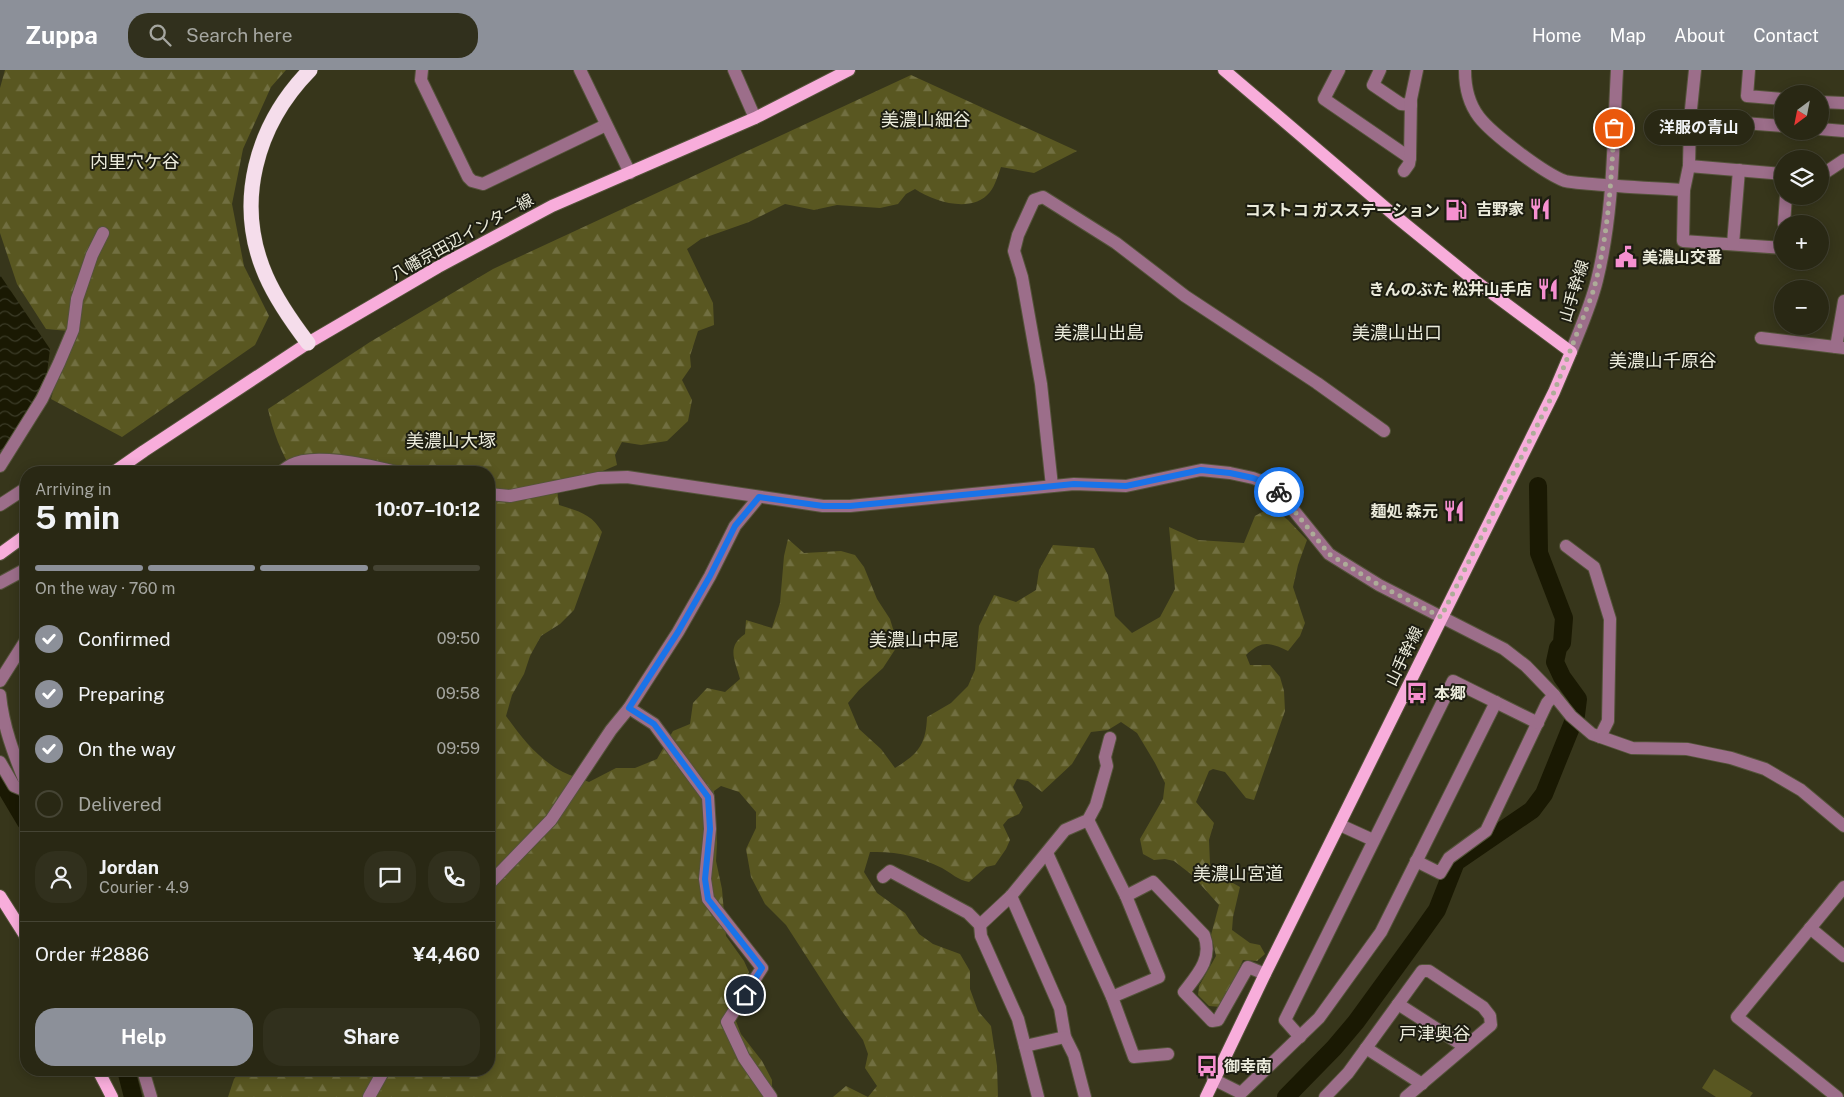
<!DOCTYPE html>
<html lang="en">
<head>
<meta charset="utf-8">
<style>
  body { margin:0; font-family:"Public Sans","Noto Sans JP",sans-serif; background:#31301d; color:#f1f3f6; height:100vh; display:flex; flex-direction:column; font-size:19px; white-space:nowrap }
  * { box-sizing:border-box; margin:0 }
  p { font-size:16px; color:#a5a6a0 }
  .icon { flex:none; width:28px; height:28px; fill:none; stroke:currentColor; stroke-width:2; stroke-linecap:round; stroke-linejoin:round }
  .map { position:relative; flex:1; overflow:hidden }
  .sheet { position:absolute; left:20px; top:396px; width:475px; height:610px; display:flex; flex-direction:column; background:#292814; border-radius:20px; box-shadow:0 2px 12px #0003,0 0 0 1px #454434 }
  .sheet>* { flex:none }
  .needle { width:32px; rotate:212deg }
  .controls { position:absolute; left:1774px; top:15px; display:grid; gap:10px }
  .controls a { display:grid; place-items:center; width:55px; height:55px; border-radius:50%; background:#292814; box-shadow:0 2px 12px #0003,0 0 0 1px #454434; font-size:25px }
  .pin { position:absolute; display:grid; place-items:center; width:42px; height:42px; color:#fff; margin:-21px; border:2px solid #fff; border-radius:50%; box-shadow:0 1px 5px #0007 }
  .courier { position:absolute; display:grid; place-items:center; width:50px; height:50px; margin:-25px; border:4px solid #1a73e8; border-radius:50%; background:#fff; color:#222; box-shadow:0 1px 6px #0007 }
  .bubble { position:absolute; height:35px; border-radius:18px; background:#292814; box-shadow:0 2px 12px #0003,0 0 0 1px #454434; font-size:16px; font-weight:700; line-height:35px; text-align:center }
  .headline em { font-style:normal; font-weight:700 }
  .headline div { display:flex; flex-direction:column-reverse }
  .headline { display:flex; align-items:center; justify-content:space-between; height:85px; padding:0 15px }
  h1 { font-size:32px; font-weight:700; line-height:38px }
  .bar { display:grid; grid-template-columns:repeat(4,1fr); gap:8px 5px; align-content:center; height:60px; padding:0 15px }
  .bar i { height:6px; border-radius:4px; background:#454434 }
  .bar .on { background:#8c9099 }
  .bar p { grid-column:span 4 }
  .line { display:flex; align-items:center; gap:12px; padding:0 15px; border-top:1px solid #454434 }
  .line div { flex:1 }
  .round { display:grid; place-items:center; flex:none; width:52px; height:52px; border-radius:20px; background:#31301d }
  ol { padding:0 15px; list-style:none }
  li { display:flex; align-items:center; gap:15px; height:55px }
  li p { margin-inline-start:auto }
  li .icon { padding:5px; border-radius:50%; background:#8c9099; color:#fff; stroke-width:4 }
  li:last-child { color:#a5a6a0 }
  li i { width:28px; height:28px; border:2px solid #454434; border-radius:50% }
  .button { display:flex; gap:10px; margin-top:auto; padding:10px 15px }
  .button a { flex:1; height:58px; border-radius:20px; background:#8c9099; color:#fff; font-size:20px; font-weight:700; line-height:58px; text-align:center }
  .button a+a { background:#31301d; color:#f1f3f6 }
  header { display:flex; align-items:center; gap:30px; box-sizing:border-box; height:70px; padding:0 25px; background:#8c9099; color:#fff }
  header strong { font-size:24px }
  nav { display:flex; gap:28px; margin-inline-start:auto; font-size:18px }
  .search { width:350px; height:45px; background:#31301d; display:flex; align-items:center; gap:12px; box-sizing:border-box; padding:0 18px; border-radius:20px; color:#a5a6a0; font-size:19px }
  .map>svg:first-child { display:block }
  .forest { fill:url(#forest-firs) }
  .pitch { fill:#595721 }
  .water { fill:url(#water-waves) }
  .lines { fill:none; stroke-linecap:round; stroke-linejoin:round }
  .river { stroke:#1a1903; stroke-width:18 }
  .minor-casing { stroke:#54533a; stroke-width:14 }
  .major-casing { stroke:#54533a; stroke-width:14 }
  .highway-casing { stroke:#54533a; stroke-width:16 }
  .minor { stroke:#9c6e8a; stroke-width:12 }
  .major { stroke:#f8addb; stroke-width:12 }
  .highway { stroke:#f5ddeb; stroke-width:15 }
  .done { stroke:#adac98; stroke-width:5; stroke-dasharray:0 9 }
  .route { stroke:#1a73e8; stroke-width:6 }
  .labels { text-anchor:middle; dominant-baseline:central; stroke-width:4; stroke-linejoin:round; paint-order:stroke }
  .poi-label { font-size:16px; font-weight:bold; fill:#ececdc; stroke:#1d1d11; text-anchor:end }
  .street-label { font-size:16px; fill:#ececdc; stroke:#1d1d11 }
  .neighbourhood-label { font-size:18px; fill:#ececdc; stroke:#1d1d11 }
</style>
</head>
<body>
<header>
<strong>Zuppa</strong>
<div class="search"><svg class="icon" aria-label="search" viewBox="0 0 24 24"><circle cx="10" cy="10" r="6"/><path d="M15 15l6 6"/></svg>Search here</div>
<nav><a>Home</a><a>Map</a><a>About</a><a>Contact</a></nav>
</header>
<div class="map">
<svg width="1844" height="1027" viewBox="0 0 1844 1027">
  <defs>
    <pattern id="forest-firs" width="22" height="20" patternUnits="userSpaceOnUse" patternTransform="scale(1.25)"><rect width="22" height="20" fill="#595721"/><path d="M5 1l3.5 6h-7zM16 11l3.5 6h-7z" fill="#716f41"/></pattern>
    <pattern id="water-waves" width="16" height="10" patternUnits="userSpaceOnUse" patternTransform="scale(1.25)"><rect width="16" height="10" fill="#1a1903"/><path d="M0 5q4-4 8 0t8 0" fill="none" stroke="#3b3b27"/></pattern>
  </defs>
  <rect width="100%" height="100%" fill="#37361b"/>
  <g class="forest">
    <polygon points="5,0 286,0 271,17 243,79 232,134 244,196 269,246 255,275 122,367 51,329 69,261 46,259 17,214 0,163 0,18"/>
    <path d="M911 5 1077 81 1034 103 1001 97C998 105 995 116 990 122 972 144 935 132 915 119L906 124 898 134 880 138 837 135 814 140 785 134 749 152 701 169 687 179 713 233 714 255 698 261 690 286 691 297 682 310 692 330 688 351 667 371 641 375 622 372 615 385 617 395 598 403 556 411 559 435C578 441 592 444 602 462L574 540 560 554 541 566 530 586 524 604 512 625 506 646C521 667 539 690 563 702 571 706 580 708 589 712L616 698H635L657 689 673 661 690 654 693 633 707 618 725 622 740 609C735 590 726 577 745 564L746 550 772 558 780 533 784 486 788 469 804 483 841 481 855 485 864 497 877 529 890 549 898 575 883 598 859 620 848 633 859 659 881 679 895 698C918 684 926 675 927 647L951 633 968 616 975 600 979 556 994 525 1016 532 1036 520 1039 500 1053 475 1094 478 1108 505 1115 546 1132 563 1160 547 1175 519 1169 457 1198 470 1244 473 1255 446 1271 437 1288 450 1307 470 1298 495 1293 517 1305 553 1300 566 1288 581C1269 572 1262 570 1246 585L1250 595H1270L1280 607 1284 621 1285 641 1254 730 1246 728 1225 702 1213 699 1209 701 1196 732 1214 753 1209 770 1210 794 1222 807 1240 817 1233 847 1232 860 1250 873 1260 875 1265 884 1257 891 1243 890 1221 937 1209 936 1198 925 1199 916 1216 886 1211 865 1219 835 1192 805 1174 791 1165 789 1154 790 1143 784 1140 769 1163 729 1165 713 1155 693 1137 663 1121 652 1108 660 1091 662 1072 694 1042 722 1028 711 1017 709 1013 717 1023 737 1019 744 1008 749 1003 755 1010 770 1006 779 995 795 986 797 969 812C958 810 951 803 942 798 918 786 897 781 870 782L864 802 877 823 905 843 919 864 933 874 960 884 970 901V919L978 941 991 956 997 996 998 1027H833L846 1016 868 1027 877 1016 865 998 868 984 863 970 841 940 786 855 765 834 751 807 746 779 756 758V742L739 722 721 716 714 721 717 773 716 791 722 819 726 866 744 891 749 902 739 922 730 936 741 964 762 991 772 1010V1027H228L234 1009 241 1000H489V402H293C281 382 273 362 268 339L370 272 493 199Z"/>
  </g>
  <polygon class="pitch" points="1714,999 1753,1023 1750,1027 1716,1027 1702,1018"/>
  <polygon class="water" points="0,205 50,279 47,303 0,395"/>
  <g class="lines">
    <g class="river">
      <polyline points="0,708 26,752"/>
      <polyline points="126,1000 133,1027"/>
      <polyline points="1286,1027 1334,978 1356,952 1420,864 1437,840 1456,792 1532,740 1544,724 1576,645 1578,629 1562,607 1555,592 1558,578 1562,573 1564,548 1539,483 1538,416"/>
    </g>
    <g class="minor-casing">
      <g id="minor">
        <polyline points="422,0 421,10 468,107 472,111 483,114 606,55"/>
        <polyline points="580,0 630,103"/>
        <polyline points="734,0 755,48"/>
        <polyline points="1339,0 1324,29 1410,88"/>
        <polyline points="1380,0 1373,15 1401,34 1411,35"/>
        <path d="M1465 0C1465 16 1469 34 1479 47 1492 64 1545 104 1565 111 1573 113 1583 113 1592 114 1622 117 1653 118 1684 120"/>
        <polyline points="1695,0 1690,49 1689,96 1684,120 1683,171 1782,178 1782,177"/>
        <polyline points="1749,0 1747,26 1782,29"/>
        <polyline points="1820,32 1844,33"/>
        <polyline points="1690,49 1782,56"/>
        <polyline points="1820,59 1844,61"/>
        <polyline points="1689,96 1782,104"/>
        <polyline points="1404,101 1409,94 1410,88 1411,29 1417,0"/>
        <polyline points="1820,106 1844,90"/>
        <polyline points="1784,154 1786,126"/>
        <polyline points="1733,174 1739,100"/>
        <polyline points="1761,268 1844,278"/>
        <polyline points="1836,277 1844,231"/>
        <path d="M1571 282C1580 259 1591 235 1597 210 1614 142 1613 70 1617 0"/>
        <polyline points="0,396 42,329 59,293 73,260 77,229 92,185 103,163"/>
        <path d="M281 402C284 400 287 397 291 395 314 382 371 396 397 402"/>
        <polyline points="1052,416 1041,314 1022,207 1014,181 1018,165 1034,130 1043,127 1116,173 1185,226 1317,313 1384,361"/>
        <polyline points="489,424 510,426 599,408 627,407 823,436 850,436 1074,414 1126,416 1201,400 1230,403 1253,408 1274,416 1329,484 1379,515 1504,579 1526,596 1554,625 1571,646 1592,664 1632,678 1687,679 1731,688 1765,699 1801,720 1844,756"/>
        <polyline points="0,435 26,418"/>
        <polyline points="1566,476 1594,497 1610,549 1608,651 1600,667"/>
        <polyline points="0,513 26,499"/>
        <polyline points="0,611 26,570"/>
        <path d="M0 625C3 656 14 685 26 714"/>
        <polyline points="629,638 654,654 708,727 710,759 705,809 708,829 762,898 727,952 744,988 771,1027"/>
        <polyline points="0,692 14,716 26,721"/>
        <polyline points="1088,750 1126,826 1159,907 1112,927"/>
        <polyline points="1340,755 1373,770"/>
        <polyline points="1047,783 1112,927 1134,987 1168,984"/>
        <polyline points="1416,791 1440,803 1449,788 1486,761 1547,633 1554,625"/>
        <polyline points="883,807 890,801 968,843 980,855 1011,826 1065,760 1088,750 1096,735 1107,696 1105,687 1110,668"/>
        <polyline points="489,814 551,750 611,660 629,638 678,562 710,506 735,456 759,427"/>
        <polyline points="1011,826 1060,938 1065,967 1074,985 1085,1027"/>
        <path d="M1126 826 1153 812 1204 865C1213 888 1198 904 1184 922L1212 951 1218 950 1248 897 1265 904"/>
        <polyline points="980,855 981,866 1018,949 1038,1027"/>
        <polyline points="1810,858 1844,886"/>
        <polyline points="1398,934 1465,977"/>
        <polyline points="1300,967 1285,950 1453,611 1538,653"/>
        <polyline points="1025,976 1065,967"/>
        <polyline points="1366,978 1422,1014"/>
        <polyline points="143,1000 151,1027"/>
        <polyline points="1213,1009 1241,1023 1319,948 1381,862 1496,632"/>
        <polyline points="369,1027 384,1000"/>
        <polyline points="1325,1027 1348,1003 1422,901 1429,901 1483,937 1490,946 1491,955 1406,1027"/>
        <polyline points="1837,1027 1737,947 1844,817"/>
      </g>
    </g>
    <g class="major-casing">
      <g id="major">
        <polyline points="114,402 144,381 308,273 438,197 552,136 755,48 849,0"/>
        <polyline points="0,484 26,465"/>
        <polyline points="0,826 26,867"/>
        <polyline points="98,1000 112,1027"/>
        <polyline points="1206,1027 1265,904 1554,322 1571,282 1474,210 1394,145 1224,0"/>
      </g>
    </g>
    <g class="highway-casing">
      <path id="highway" d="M308 273C292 252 277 231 266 206 234 133 256 55 310 0"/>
    </g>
    <use href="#minor" class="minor"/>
    <use href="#major" class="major"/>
    <use href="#highway" class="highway"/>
  </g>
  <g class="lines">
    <path class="done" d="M1279 422 1329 484 1379 515 1441 547 1554 322 1592 225C1608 171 1611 114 1614 58"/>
    <polyline class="route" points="745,925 762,898 708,829 705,809 710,759 708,727 654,654 629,638 678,562 710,506 735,456 759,427 823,436 850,436 1074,414 1126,416 1201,400 1230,403 1253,408 1274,416 1279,422"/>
  </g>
  <defs>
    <g id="restaurant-bare" transform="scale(1.725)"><path d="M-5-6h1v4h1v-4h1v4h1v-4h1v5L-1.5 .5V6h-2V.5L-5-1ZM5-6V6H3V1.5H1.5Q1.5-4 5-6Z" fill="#f690d0" stroke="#1d1d11" stroke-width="2.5" paint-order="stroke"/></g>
    <g id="fuel-bare" transform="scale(1.725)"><path d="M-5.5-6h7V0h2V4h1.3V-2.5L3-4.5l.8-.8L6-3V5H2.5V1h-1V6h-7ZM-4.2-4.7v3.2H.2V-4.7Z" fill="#f690d0" stroke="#1d1d11" stroke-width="2.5" paint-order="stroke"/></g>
    <g id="civic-bare" transform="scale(1.725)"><path d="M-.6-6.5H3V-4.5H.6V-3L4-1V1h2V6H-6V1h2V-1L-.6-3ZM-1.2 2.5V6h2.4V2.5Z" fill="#f690d0" stroke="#1d1d11" stroke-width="2.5" paint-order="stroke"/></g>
    <g id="bus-bare" transform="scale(1.725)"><path d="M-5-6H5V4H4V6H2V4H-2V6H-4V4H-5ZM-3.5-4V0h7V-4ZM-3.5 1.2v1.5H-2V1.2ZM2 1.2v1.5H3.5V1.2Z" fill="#f690d0" stroke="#1d1d11" stroke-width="2.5" paint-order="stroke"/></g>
  </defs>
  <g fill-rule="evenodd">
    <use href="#restaurant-bare" x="1540" y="139"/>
    <use href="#fuel-bare" x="1456" y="140"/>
    <use href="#civic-bare" x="1626" y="187"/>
    <use href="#restaurant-bare" x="1548" y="219"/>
    <use href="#restaurant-bare" x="1454" y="441"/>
    <use href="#bus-bare" x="1417" y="623"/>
    <use href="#bus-bare" x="1207" y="996"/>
  </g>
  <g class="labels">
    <g class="poi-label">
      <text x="1524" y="139">吉野家</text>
      <text x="1440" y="140">コストコ ガスステーション</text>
      <text x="1642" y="187" text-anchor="start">美濃山交番</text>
      <text x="1532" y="219">きんのぶた 松井山手店</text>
      <text x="1438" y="441">麺処 森元</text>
      <text x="1434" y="623" text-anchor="start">本郷</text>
      <text x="1224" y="996" text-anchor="start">御幸南</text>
    </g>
    <g class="street-label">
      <text transform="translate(462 167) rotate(-29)">八幡京田辺インター線</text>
      <text transform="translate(1574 221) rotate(-73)">山手幹線</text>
      <text transform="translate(1404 586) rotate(-64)">山手幹線</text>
    </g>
    <g class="neighbourhood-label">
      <text x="926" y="49">美濃山細谷</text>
      <text x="135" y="91">内里穴ケ谷</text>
      <text x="1099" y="262">美濃山出島</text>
      <text x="1397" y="262">美濃山出口</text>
      <text x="1663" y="290">美濃山千原谷</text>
      <text x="451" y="370">美濃山大塚</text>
      <text x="914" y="569">美濃山中尾</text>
      <text x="1238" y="803">美濃山宮道</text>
      <text x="1435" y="963">戸津奥谷</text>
    </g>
  </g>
</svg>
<div class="controls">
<a><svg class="needle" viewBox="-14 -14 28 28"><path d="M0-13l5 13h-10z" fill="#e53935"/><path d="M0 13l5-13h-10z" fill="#a5a6a0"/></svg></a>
<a><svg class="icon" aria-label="layers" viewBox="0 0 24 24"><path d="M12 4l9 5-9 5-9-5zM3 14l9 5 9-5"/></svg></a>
<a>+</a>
<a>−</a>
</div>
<div class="pin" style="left:1614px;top:58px;background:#ea580c"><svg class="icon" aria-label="bag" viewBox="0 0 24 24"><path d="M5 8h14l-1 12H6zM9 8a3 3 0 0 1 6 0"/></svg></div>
<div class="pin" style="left:745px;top:925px;background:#1f2937"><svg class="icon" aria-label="home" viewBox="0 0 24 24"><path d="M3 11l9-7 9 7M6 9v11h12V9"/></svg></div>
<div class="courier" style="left:1279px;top:422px"><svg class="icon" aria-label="bike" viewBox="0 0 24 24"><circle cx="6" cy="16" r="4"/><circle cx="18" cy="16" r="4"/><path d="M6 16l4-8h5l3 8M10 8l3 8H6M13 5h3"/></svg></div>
<div class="bubble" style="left:1644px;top:40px;width:110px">洋服の青山</div>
<section class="sheet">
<div class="headline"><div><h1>5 min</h1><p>Arriving in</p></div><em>10:07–10:12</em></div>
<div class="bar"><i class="on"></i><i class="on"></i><i class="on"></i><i></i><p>On the way · 760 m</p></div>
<ol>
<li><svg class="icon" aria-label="check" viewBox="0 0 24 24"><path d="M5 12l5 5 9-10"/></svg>Confirmed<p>09:50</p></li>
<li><svg class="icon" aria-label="check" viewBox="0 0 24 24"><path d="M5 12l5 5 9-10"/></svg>Preparing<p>09:58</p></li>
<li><svg class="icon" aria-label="check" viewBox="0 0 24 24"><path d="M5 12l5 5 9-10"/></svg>On the way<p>09:59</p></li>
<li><i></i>Delivered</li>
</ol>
<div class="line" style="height:90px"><a class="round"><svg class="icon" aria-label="person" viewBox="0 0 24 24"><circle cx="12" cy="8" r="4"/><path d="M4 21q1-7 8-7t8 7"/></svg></a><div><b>Jordan</b><p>Courier · 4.9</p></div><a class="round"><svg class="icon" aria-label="chat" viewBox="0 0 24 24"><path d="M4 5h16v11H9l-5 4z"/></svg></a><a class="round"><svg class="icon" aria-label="phone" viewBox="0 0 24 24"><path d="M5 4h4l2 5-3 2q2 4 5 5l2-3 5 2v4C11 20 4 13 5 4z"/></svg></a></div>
<div class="line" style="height:65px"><div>Order #2886</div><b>¥4,460</b></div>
<div class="button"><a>Help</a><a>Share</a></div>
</section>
</div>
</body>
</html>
